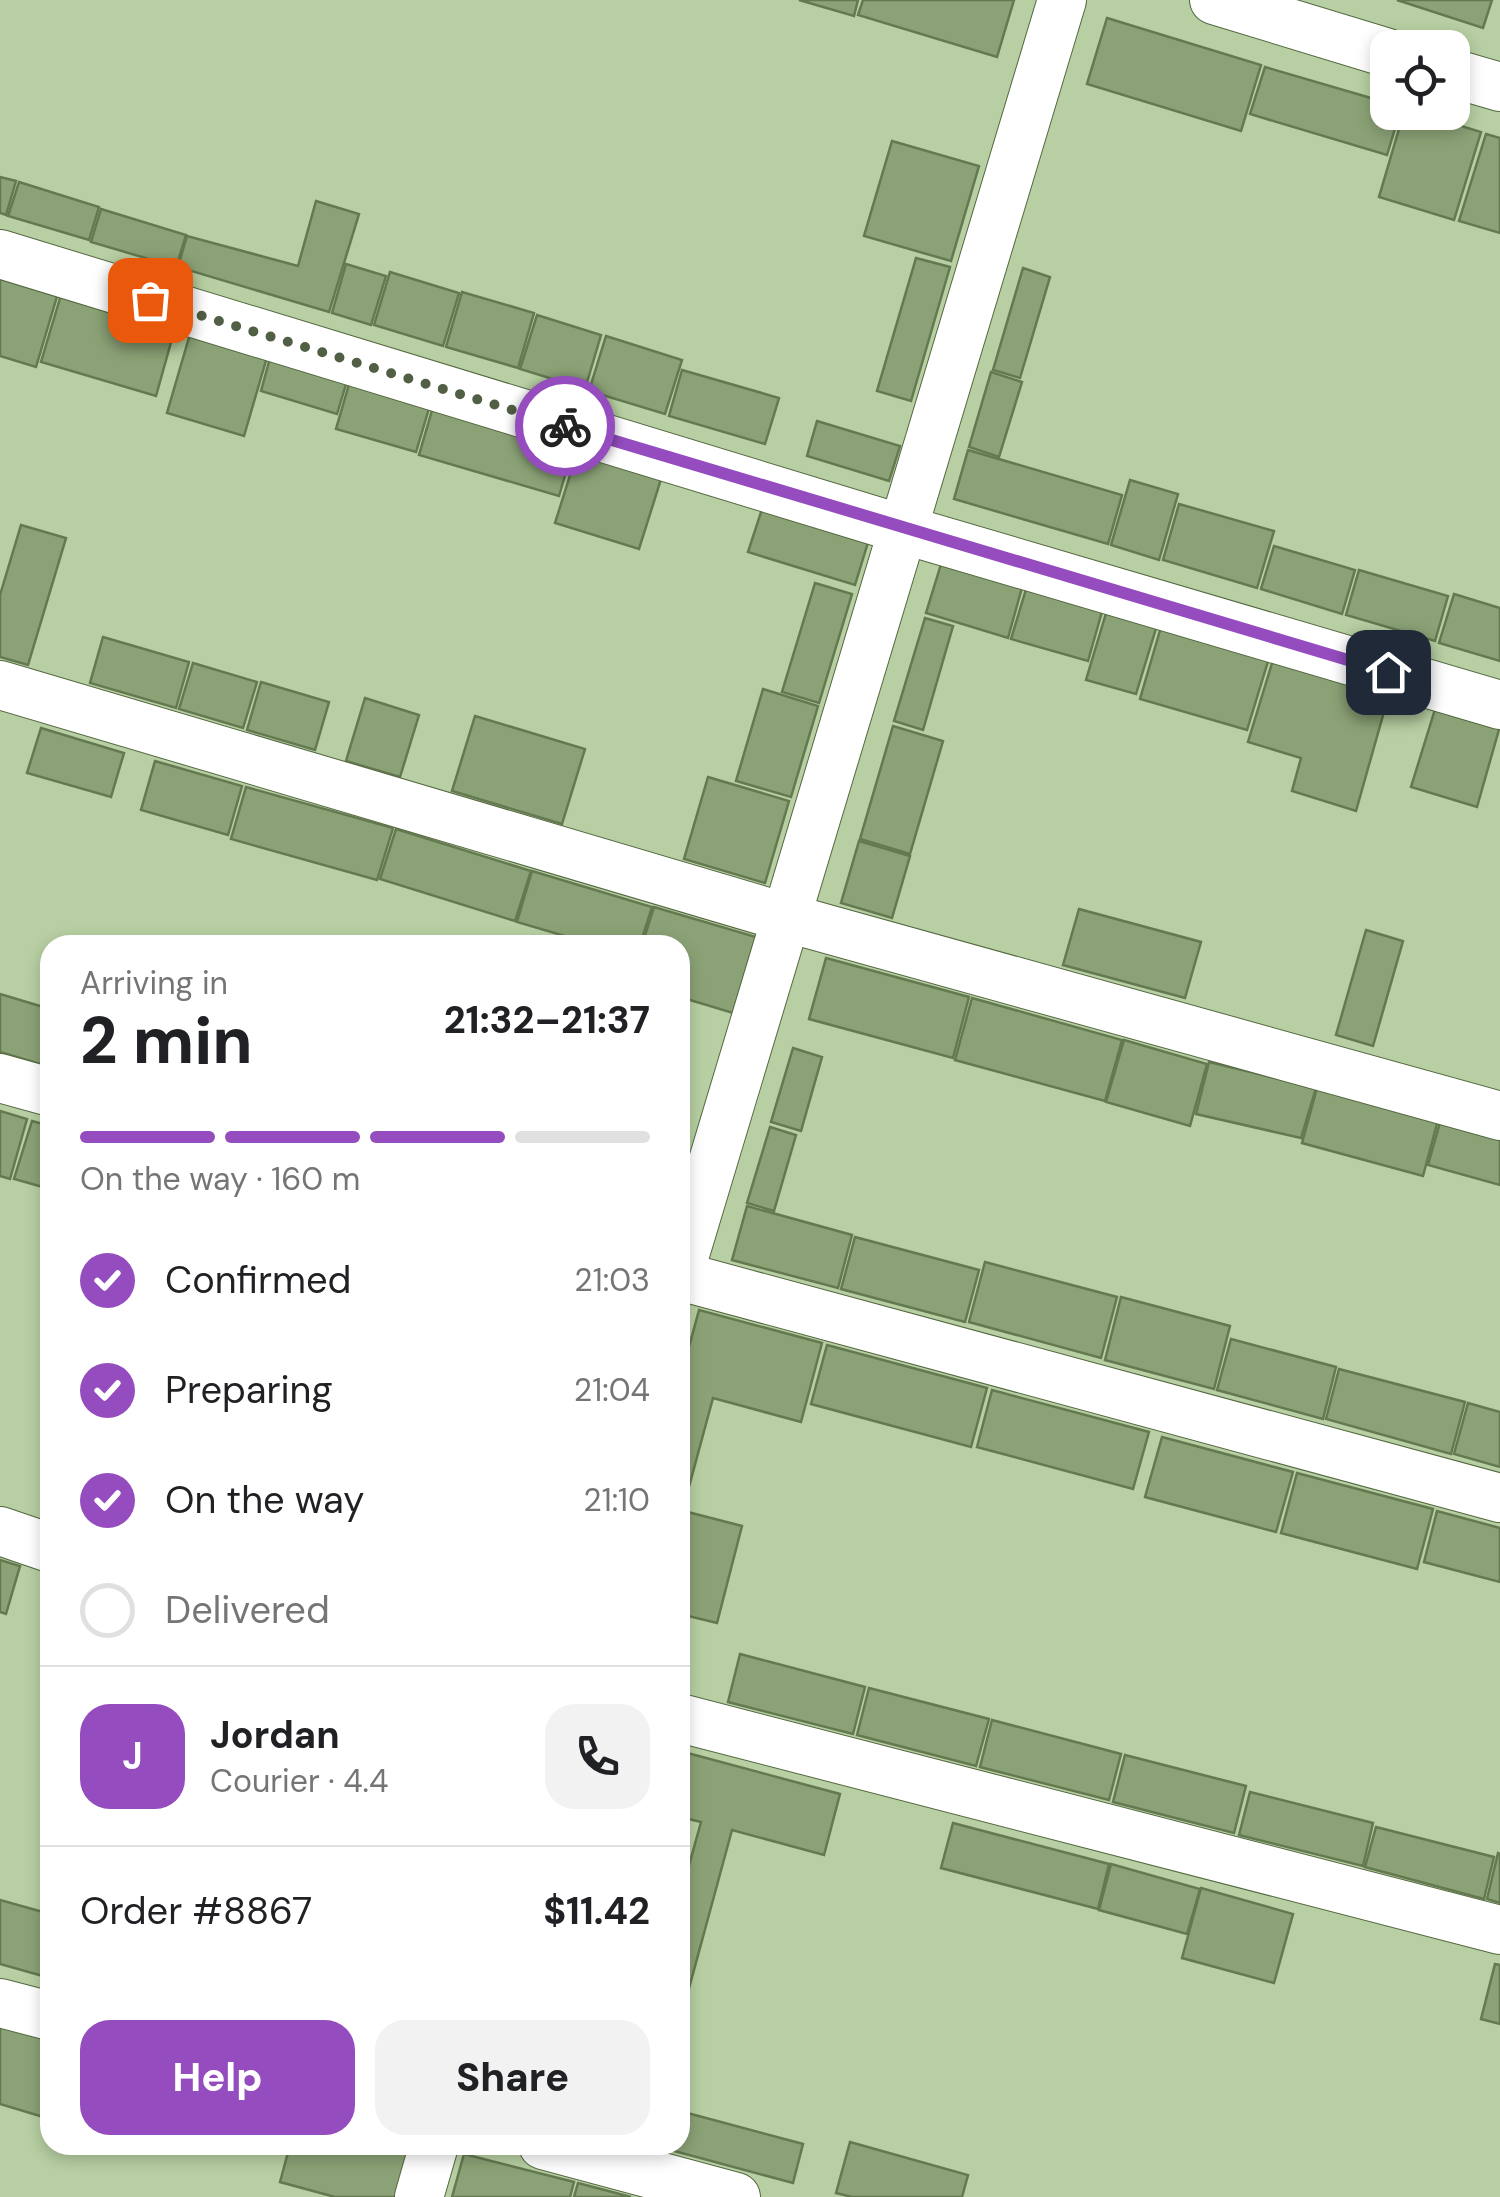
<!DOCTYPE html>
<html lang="en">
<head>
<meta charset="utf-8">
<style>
  body { margin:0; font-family:"DM Sans",sans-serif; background:#f2f2f2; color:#202124; height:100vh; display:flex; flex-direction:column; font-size:38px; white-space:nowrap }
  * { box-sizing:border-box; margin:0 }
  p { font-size:32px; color:#757577 }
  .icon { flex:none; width:55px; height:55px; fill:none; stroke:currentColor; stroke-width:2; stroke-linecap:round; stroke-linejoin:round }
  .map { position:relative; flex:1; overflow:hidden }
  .side { position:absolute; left:40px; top:935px; width:650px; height:1220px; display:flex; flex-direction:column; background:#fff; border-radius:30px; box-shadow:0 5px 15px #0003 }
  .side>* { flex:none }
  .fabs { position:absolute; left:1370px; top:30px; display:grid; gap:20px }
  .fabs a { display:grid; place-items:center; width:100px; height:100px; border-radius:20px; background:#fff; box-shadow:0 5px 15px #0003; font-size:50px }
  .pin { position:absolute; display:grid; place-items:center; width:85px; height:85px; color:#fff; margin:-42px; border-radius:20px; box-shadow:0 5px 15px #0006 }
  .courier { position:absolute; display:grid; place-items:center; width:100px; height:100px; margin:-50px; border:8px solid #944cbf; border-radius:50%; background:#fff; color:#222; box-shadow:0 2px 12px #0007 }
  .headline em { font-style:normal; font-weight:800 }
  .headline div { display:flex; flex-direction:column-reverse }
  .headline { display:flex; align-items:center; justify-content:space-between; height:170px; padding:0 40px }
  h1 { font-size:65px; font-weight:800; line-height:75px }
  .bar { display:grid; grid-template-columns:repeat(4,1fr); gap:15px 10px; align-content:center; height:120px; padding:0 40px }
  .bar i { height:12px; border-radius:8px; background:#e0e0e0 }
  .bar .on { background:#944cbf }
  .bar p { grid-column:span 4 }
  .line { display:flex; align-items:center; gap:25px; padding:0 40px; border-top:2px solid #e0e0e0 }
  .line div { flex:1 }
  .round { display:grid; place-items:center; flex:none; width:105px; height:105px; border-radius:30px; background:#f2f2f2 }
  ol { padding:0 40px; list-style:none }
  li { display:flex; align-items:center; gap:30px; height:110px }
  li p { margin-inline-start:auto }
  li .icon { padding:10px; border-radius:50%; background:#944cbf; color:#fff; stroke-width:4 }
  li:last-child { color:#757577 }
  li i { width:55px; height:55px; border:5px solid #e0e0e0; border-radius:50% }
  .primary-button { display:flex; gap:20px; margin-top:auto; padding:20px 40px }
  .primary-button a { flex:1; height:115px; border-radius:30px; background:#944cbf; color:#fff; font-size:40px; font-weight:800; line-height:115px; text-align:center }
  .primary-button a+a { background:#f2f2f2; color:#202124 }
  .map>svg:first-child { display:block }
  .building { fill:#8ba276; stroke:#647950; stroke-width:2.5 }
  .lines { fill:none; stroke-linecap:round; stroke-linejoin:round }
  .minor-casing { stroke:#546940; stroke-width:50 }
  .minor { stroke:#fff; stroke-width:48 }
  .done { stroke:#515f44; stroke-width:10; stroke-dasharray:0 18 }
  .route { stroke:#944cbf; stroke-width:12 }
</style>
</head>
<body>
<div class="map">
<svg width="1500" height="2197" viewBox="0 0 1500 2197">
  <rect width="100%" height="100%" fill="#b7cfa2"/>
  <g class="building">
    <polygon points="799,0 858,0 854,16"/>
    <polygon points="863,0 1014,0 997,57 858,15"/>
    <polygon points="1397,0 1492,0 1483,28"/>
    <polygon points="1107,18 1261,65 1241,131 1087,84"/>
    <polygon points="1265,67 1388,103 1388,112 1400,112 1387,155 1250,114"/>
    <polygon points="1404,112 1416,112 1481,132 1454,220 1379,197"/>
    <polygon points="1486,134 1500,138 1500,233 1459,221"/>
    <polygon points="892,141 979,166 951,261 864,236"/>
    <polygon points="0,177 16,181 6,215 0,213"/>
    <polygon points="19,182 99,207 89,240 8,216"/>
    <polygon points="316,201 359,214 329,312 178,267 187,236 298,266"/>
    <polygon points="101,209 186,235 176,267 91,242"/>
    <polygon points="916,258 950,267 911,401 877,391"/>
    <polygon points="346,264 386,276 371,325 332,313"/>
    <polygon points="1023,268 1050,277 1020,378 993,370"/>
    <polygon points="390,272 459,293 443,346 374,325"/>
    <polygon points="0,276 58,293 36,367 0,356"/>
    <polygon points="462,292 534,313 518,368 446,347"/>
    <polygon points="61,295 175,328 156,396 41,362"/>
    <polygon points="537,315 601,335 585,389 520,369"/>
    <polygon points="190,334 267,357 244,436 167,413"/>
    <polygon points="606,336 682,360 665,414 589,391"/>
    <polygon points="270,358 347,381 337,414 261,391"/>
    <polygon points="682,370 779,398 765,444 669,416"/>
    <polygon points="991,372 1022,382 999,457 969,447"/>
    <polygon points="350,381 430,405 416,452 336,429"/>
    <polygon points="433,407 573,448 559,496 419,455"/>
    <polygon points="817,421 900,446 889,481 807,456"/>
    <polygon points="578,450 662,476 639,549 555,523"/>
    <polygon points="968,450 1122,495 1108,544 954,499"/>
    <polygon points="1130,480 1178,494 1159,560 1111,545"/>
    <polygon points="1179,504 1274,531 1257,588 1163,560"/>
    <polygon points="763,506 869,539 855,585 748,552"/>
    <polygon points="21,525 66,538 28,665 0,657 0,595"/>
    <polygon points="1274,546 1355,570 1342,614 1261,589"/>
    <polygon points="942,561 1023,584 1008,638 926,613"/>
    <polygon points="1359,570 1448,596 1435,641 1346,615"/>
    <polygon points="815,583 852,594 819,703 782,692"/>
    <polygon points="1027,586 1103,608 1088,661 1011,639"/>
    <polygon points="1454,594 1500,608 1500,661 1439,643"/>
    <polygon points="1107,610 1157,625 1136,694 1086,680"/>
    <polygon points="925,618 953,626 923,730 894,721"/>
    <polygon points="1161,627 1269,658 1247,730 1140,699"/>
    <polygon points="103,637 189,662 176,708 90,683"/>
    <polygon points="1273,660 1389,694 1356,811 1292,791 1301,758 1248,742"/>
    <polygon points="193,663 257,682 243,728 179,709"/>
    <polygon points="261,682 329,702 315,750 247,730"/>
    <polygon points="763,689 818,706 791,797 736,781"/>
    <polygon points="365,698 419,715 400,777 346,761"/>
    <polygon points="1436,706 1500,726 1477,807 1411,787"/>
    <polygon points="475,716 585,749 562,824 452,791"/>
    <polygon points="893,726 943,741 910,854 860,839"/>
    <polygon points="41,728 124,753 111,797 27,773"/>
    <polygon points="155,761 242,786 228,835 141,810"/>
    <polygon points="708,777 789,801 765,883 684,859"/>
    <polygon points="246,787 393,828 377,880 231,839"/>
    <polygon points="396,829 531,871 515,921 380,879"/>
    <polygon points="859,841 910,856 892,918 841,903"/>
    <polygon points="532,871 652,907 640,945 595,945 517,922"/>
    <polygon points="654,907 756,937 733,1013 680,997 680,945 642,945"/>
    <polygon points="1079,909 1201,942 1185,998 1063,965"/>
    <polygon points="1366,930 1403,941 1373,1046 1336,1035"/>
    <polygon points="826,958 969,997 953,1058 809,1019"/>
    <polygon points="0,994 50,1009 50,1067 0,1052"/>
    <polygon points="972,998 1122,1040 1105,1101 955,1060"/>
    <polygon points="1124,1040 1207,1064 1190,1126 1106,1102"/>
    <polygon points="793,1048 822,1057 801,1131 771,1122"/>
    <polygon points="1209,1062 1316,1088 1301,1138 1196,1114"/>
    <polygon points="1317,1088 1438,1120 1423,1176 1302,1143"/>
    <polygon points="0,1111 27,1119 10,1179 0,1176"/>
    <polygon points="1441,1119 1500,1135 1500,1185 1428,1165"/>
    <polygon points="32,1121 50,1126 50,1189 14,1179"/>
    <polygon points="770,1127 796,1135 774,1211 747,1203"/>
    <polygon points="747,1206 852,1235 838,1288 732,1260"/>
    <polygon points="855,1237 979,1270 965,1322 841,1289"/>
    <polygon points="985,1262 1117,1297 1101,1358 969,1322"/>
    <polygon points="1121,1297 1230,1326 1214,1389 1105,1360"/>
    <polygon points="699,1310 822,1343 801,1422 713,1398 683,1509 680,1508 680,1380"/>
    <polygon points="1231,1339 1336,1367 1323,1419 1217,1390"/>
    <polygon points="827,1345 987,1388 971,1447 811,1404"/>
    <polygon points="1339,1369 1465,1402 1451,1454 1326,1419"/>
    <polygon points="992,1390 1149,1432 1133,1489 977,1447"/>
    <polygon points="1468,1403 1500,1412 1500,1467 1454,1454"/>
    <polygon points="1162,1437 1293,1472 1276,1532 1145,1497"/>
    <polygon points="1297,1473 1433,1509 1417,1569 1281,1533"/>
    <polygon points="680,1510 742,1526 717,1623 680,1614"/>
    <polygon points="1437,1511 1500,1528 1500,1582 1424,1562"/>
    <polygon points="0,1560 20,1566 6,1614 0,1612"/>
    <polygon points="740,1654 865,1687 853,1734 728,1702"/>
    <polygon points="869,1688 989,1719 976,1766 857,1735"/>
    <polygon points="992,1720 1121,1754 1109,1800 980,1767"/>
    <polygon points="680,1751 840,1794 824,1855 732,1830 688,1992 680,1990 680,1898 701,1822 680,1817"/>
    <polygon points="1125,1755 1246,1786 1234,1833 1113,1802"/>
    <polygon points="1250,1792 1373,1823 1363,1866 1239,1835"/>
    <polygon points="953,1823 1109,1864 1098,1909 941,1868"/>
    <polygon points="1376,1827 1494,1857 1484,1899 1365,1867"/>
    <polygon points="1498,1853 1500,1854 1500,1903 1487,1899"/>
    <polygon points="1111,1864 1200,1889 1187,1934 1099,1910"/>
    <polygon points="1201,1888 1293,1914 1274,1983 1182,1958"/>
    <polygon points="0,1900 50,1914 50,1978 0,1964"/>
    <polygon points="1495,1964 1500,1965 1500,2024 1481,2019"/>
    <polygon points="0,2026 50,2040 50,2119 0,2104"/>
    <polygon points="680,2111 803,2144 793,2183 667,2149 668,2145 680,2145"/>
    <polygon points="850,2142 968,2175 962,2197 852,2197 836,2193"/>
    <polygon points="290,2145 414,2145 400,2197 335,2197 280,2182"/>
    <polygon points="464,2154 574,2182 570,2197 452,2197"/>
    <polygon points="578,2183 631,2197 574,2197"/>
  </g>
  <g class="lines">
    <g class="minor-casing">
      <g id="minor">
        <polyline points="1214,0 1388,53"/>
        <polyline points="1452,73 1500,87"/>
        <polyline points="0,254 902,529 1500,705"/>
        <polyline points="0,685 784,917 1500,1116"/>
        <polyline points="0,1078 50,1092"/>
        <polyline points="680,1271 1062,0"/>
        <polyline points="680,1276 1500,1498"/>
        <polyline points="0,1531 50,1548"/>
        <polyline points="680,1718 1500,1930"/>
        <polyline points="0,2003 50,2016"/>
        <polyline points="543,2145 736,2197"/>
        <polyline points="419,2197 434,2145"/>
      </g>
    </g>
    <use href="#minor" class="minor"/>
  </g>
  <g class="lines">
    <polyline class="done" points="150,300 565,426"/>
    <polyline class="route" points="565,426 1388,672"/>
  </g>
</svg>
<div class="fabs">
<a><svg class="icon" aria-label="locate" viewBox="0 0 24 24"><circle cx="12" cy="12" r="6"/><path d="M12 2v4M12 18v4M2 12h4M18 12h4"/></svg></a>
</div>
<div class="pin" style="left:150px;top:300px;background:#ea580c"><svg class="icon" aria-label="bag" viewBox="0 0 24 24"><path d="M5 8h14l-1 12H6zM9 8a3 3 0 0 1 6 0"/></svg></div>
<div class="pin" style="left:1388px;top:672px;background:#1f2937"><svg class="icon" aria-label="home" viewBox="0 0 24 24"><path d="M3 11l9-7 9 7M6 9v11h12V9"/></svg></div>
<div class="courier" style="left:565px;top:426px"><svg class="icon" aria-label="bike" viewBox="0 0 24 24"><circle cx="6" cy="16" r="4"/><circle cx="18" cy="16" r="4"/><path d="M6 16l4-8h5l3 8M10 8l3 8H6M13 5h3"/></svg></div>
<section class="side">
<div class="headline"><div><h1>2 min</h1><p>Arriving in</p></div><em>21:32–21:37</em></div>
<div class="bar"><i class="on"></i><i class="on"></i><i class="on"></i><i></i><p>On the way · 160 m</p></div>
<ol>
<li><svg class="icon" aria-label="check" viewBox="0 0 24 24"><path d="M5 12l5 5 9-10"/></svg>Confirmed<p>21:03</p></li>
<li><svg class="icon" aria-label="check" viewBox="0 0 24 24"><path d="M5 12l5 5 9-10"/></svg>Preparing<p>21:04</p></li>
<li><svg class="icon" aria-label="check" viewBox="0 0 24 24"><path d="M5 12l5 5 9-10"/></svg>On the way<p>21:10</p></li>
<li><i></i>Delivered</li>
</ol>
<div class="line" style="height:180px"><b class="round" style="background:#944cbf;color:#fff">J</b><div><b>Jordan</b><p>Courier · 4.4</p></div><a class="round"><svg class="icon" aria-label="phone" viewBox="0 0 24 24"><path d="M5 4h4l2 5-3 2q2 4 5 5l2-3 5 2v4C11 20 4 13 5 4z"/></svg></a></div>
<div class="line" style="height:130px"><div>Order #8867</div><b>$11.42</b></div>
<div class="primary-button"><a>Help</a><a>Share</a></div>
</section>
</div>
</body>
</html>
